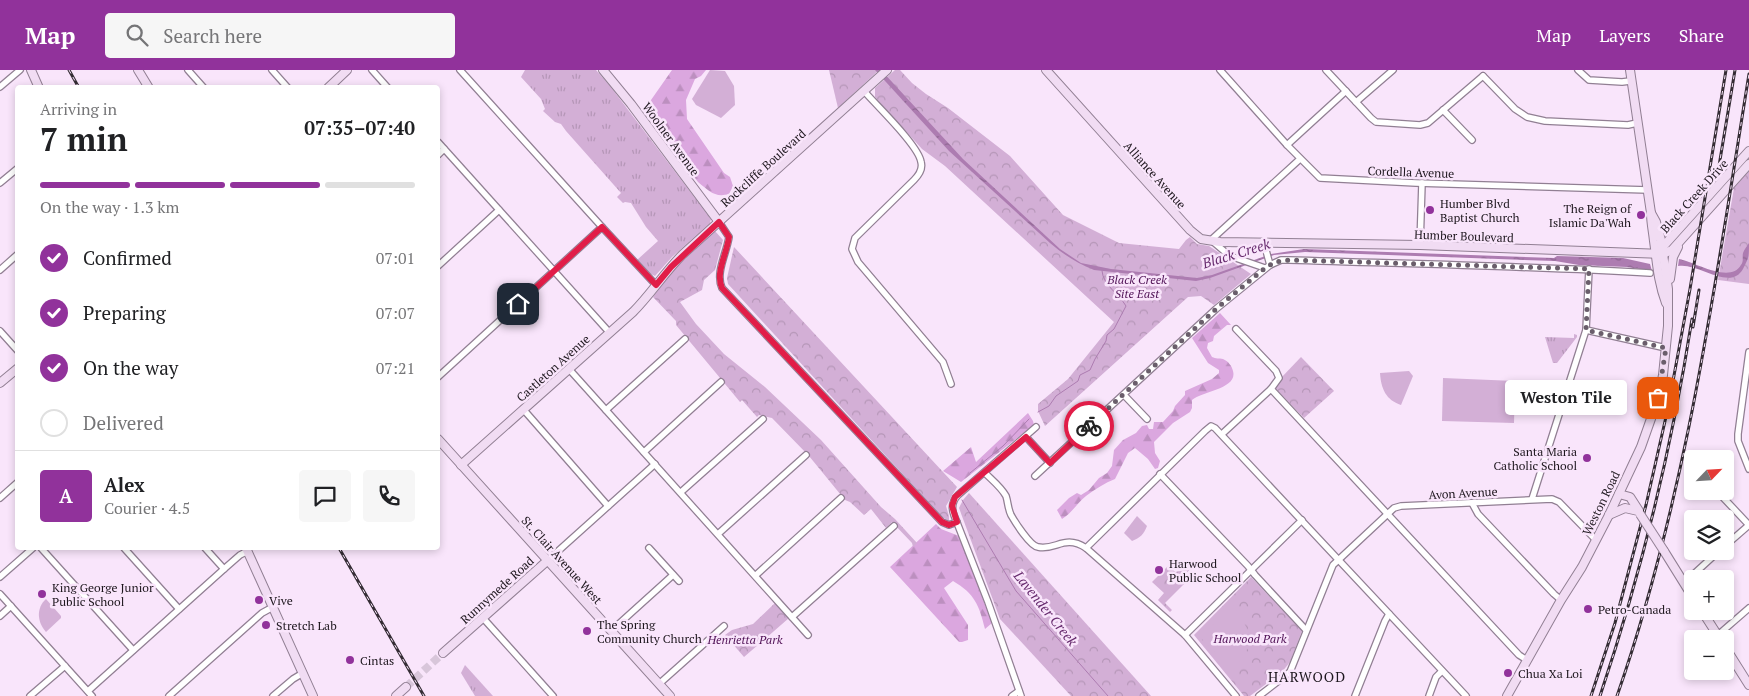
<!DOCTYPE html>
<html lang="en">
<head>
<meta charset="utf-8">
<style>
  body { margin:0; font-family:"PT Serif",serif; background:#f6f6f6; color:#202124; height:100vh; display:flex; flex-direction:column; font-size:19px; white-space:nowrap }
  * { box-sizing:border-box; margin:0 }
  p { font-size:16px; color:#757577 }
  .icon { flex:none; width:28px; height:28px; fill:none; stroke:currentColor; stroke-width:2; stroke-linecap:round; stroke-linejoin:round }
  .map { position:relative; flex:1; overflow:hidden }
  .drawer { position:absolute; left:15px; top:15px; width:425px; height:465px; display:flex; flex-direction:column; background:#fff; border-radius:5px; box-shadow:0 2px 8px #0003 }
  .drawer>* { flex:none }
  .needle { width:32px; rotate:65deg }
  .buttons { position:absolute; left:1684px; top:380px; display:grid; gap:10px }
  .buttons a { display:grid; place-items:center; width:50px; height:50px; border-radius:5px; background:#fff; box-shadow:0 2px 8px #0003; font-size:25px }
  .pin { position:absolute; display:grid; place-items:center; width:42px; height:42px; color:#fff; margin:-21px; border-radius:10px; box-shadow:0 2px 8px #0006 }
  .courier { position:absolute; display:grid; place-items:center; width:50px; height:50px; margin:-25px; border:4px solid #e11d48; border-radius:50%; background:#fff; color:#222; box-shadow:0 1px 6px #0007 }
  .bubble { position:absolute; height:35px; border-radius:5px; background:#fff; box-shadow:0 2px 8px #0003; font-size:16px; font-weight:800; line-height:35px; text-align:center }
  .head em { font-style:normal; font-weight:800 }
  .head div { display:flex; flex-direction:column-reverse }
  .head { display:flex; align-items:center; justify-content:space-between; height:85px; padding:0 25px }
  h1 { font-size:32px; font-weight:800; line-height:38px }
  .bar { display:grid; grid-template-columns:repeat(4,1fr); gap:8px 5px; align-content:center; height:60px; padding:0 25px }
  .bar i { height:6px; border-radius:4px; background:#e0e0e0 }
  .bar .on { background:#91329b }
  .bar p { grid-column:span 4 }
  .line { display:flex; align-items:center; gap:12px; padding:0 25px; border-top:1px solid #e0e0e0 }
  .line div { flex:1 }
  .round { display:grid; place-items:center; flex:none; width:52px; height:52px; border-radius:5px; background:#f6f6f6 }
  ol { padding:0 25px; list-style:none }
  li { display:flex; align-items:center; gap:15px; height:55px }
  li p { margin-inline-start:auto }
  li .icon { padding:5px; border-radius:50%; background:#91329b; color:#fff; stroke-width:4 }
  li:last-child { color:#757577 }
  li i { width:28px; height:28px; border:2px solid #e0e0e0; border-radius:50% }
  header { display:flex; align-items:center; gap:30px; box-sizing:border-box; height:70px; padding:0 25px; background:#91329b; color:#fff }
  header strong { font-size:24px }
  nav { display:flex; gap:28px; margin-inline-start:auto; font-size:18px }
  .search { width:350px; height:45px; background:#f6f6f6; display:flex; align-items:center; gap:12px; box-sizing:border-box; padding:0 18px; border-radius:5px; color:#757577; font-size:19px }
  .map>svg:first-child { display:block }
  .grass { fill:url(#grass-tufts) }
  .forest { fill:url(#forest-firs) }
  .park { fill:url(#park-crowns) }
  .pitch { fill:#d3afd6 }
  .water { fill:url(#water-ripples) }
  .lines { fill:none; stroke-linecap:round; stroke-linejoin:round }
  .stream { stroke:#ad7cb1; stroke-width:1 }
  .secondary-tunnel { stroke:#d8c6da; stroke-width:8; stroke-dasharray:8 4; stroke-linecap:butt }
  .street-casing { stroke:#917f93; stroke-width:8 }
  .secondary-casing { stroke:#917f93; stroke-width:10 }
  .street { stroke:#fff; stroke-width:5.5 }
  .secondary { stroke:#f1dcf3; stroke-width:8 }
  .rail-casing { stroke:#342c34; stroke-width:3 }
  .rail { stroke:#f9e5fb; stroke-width:1; stroke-dasharray:4; stroke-linecap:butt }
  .secondary-bridge-casing { stroke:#917f93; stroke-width:10; stroke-linecap:butt }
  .secondary-bridge { stroke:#f1dcf3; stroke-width:8 }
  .done { stroke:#6a5e6b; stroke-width:5; stroke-dasharray:0 9 }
  .route { stroke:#e11d48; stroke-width:6 }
  .poi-dot { fill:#91329b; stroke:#f9e5fb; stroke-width:2 }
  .labels { text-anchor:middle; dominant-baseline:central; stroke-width:5; stroke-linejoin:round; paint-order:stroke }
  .street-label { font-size:12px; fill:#1d161d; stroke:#f9e5fb }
  .poi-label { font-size:12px; fill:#1d161d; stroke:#f9e5fb; text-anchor:start }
  .park-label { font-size:12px; font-style:italic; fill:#511357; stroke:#f9e5fb }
  .water-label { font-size:14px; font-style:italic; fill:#672b6e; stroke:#f9e5fb }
  .neighbourhood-label { font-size:14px; letter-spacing:1px; fill:#1d161d; stroke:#f9e5fb }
</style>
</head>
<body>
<header>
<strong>Map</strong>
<div class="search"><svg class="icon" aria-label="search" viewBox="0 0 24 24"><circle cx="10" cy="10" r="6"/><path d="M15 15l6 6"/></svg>Search here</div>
<nav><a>Map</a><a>Layers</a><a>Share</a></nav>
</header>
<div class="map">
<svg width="1749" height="626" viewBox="0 0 1749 626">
  <defs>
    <pattern id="grass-tufts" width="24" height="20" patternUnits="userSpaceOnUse" patternTransform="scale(1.25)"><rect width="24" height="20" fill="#d3afd6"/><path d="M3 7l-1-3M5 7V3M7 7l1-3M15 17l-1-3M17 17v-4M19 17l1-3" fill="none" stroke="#b596b7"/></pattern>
    <pattern id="forest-firs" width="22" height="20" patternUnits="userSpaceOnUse" patternTransform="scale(1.25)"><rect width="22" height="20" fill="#dba7df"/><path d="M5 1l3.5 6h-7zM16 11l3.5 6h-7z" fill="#bc8fbf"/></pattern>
    <pattern id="park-crowns" width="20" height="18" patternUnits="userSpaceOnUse" patternTransform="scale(1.25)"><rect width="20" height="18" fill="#d3afd6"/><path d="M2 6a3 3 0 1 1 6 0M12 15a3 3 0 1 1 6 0" fill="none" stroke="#b596b7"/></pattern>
    <pattern id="water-ripples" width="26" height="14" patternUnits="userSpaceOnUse" patternTransform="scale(1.25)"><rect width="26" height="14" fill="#ad7cb1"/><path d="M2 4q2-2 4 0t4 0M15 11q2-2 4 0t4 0" fill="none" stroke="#8c658f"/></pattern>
  </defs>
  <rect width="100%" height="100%" fill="#f9e5fb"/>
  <g class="grass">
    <polygon points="525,0 596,0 610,16 711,149 710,153 672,187 655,206 649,203 637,190 658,171 646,157 631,133 625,132 623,133 617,127 621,123 566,61 561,54 555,52 543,41 545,39 541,29 521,7"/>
    <polygon points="1574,264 1577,265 1577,267 1557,293 1553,293 1545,267 1574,268"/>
    <polygon points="465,595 493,626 475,626 461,603"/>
  </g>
  <g class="forest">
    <path d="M672 0H706L701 6 695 9 686 30 687 49 724 103 730 107 733 116 729 124C715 128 709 121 698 112L644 40Z"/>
    <path d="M1220 243 1231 255H1227L1214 266 1213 271 1208 273 1207 278 1212 287C1216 289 1219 288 1223 289 1228 291 1232 296 1233 301 1238 319 1203 321 1192 330V338L1190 342 1173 353 1154 372 1155 383 1160 391 1158 398 1155 399 1148 389 1135 378 1128 383 1115 409C1105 413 1095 419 1086 426 1077 433 1072 443 1062 449L1057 440 1069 428 1077 423 1081 425 1089 420 1099 408 1107 403 1112 396 1114 380 1123 370 1136 363 1142 356 1147 355 1149 359H1153L1154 352H1163L1173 341 1175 336 1185 325V321L1212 309 1219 303V300L1208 293 1192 268Z"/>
    <polygon points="1028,343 1033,351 1034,355 961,412 943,401 971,377 976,392"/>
    <path d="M936 454 941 459 959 466 992 553 985 559C979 535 975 524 953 511L944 518 968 555V570L962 572H959L890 497Z"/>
  </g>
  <g class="park">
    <polygon points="829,0 879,0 838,38"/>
    <polygon points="895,0 900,0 912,13 926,24 948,38 1010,86 1063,145 1119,173 1179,179 1186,170 1190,167 1197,174 1209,176 1251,204 1214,235 1201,226 1188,227 1045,356 1038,341 1038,334 1068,309 1114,252 945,96 922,79 875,27 875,18"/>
    <polygon points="1749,101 1749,214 1718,210 1734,118"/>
    <polygon points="715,161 723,170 715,200 704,210 702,220 680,232 696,254 724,284 765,317 821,370 881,437 895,449 917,473 913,477 912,473 892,452 886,458 871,439 864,445 850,432 845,430 809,386 772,348 759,345 757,347 742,330 740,332 676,255 676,251 653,227 670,203"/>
    <polygon points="734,177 957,417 946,436 949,446 949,451 942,447 728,214 727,208"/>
    <polygon points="1301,287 1334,321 1304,348 1275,318 1280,309"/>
    <polygon points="969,423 1151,626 1071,626 1000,549 959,438 963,430"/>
    <polygon points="1169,495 1175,502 1185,500 1188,495 1191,498 1186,504 1190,508 1165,533 1172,540 1170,542 1158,530 1164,523 1152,512"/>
    <polygon points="1251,507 1302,561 1290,592 1282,602 1250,626 1244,626 1194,565"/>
    <polygon points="775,533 789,548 744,587 725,565 732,560 753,554"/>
  </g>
  <g class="pitch">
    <polygon points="710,0 725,1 734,16 735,35 721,48 696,35 692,29"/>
    <path d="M1409 301 1413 306 1401 335C1386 330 1381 319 1380 303Z"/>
    <polygon points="1443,308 1515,311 1514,353 1442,351"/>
    <path d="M1137 446 1147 456C1144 464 1140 468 1132 471L1124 463Z"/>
    <path d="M46 529 61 546V548L46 562C37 552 36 538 46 529Z"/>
    <path d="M1233 535C1253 566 1257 572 1232 601L1200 567Z"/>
  </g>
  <g class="water">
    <path d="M875 0H881L963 89 1060 179 1081 193 1111 199 1197 208 1212 205 1271 184 1304 179 1554 188 1557 186 1623 188 1650 194 1652 201 1627 197 1579 195 1555 191 1305 182 1274 185 1210 208 1196 211 1094 200C1077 193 1064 185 1050 173L949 81Z"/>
    <path d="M1749 173C1749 188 1749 187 1743 199 1730 222 1698 192 1678 196L1679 189C1695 192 1730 214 1741 195 1744 191 1742 187 1743 183 1744 180 1747 176 1749 173Z"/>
  </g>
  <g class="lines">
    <g class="stream">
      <path d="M1038 342 1049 336 1056 326 1078 311 1080 305 1090 300 1095 289 1106 271 1107 265 1114 259 1126 236C1119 224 1103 215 1102 201"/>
      <polyline points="970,403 1003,376 1029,349"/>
      <polyline points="962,430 1016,521 1108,626"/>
    </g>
    <polyline class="secondary-tunnel" points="406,617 443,583"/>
    <g class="street-casing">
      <g id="street">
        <polyline points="188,0 204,18"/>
        <polyline points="272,0 288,18"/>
        <polyline points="372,0 388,18"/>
        <polyline points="460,0 602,157 656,215"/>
        <polyline points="1220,0 1287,75 1320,108 1416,113 1648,120"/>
        <polyline points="1326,0 1371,48 1376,52 1420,55 1428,53 1483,6"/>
        <polyline points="1578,0 1589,10 1622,12 1630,11"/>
        <polyline points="1483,6 1515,39 1527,47 1545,51 1628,55 1637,53"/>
        <polyline points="0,17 20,0"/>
        <path d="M864 21C876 35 919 76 921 92 923 99 919 105 914 110L855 168 852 179 858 192 943 292 951 314"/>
        <polyline points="1356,32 1393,0"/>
        <polyline points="1443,40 1472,70"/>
        <polyline points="438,72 609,262"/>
        <polyline points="1287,75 1346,21"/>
        <polyline points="438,85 444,79"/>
        <polyline points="0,113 18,98"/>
        <path d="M719 152 729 167C727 182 715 203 722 218L942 452 949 455 957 452"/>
        <polyline points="1264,173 1270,195"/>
        <polyline points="1420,175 1422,113"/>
        <polyline points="438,196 499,140"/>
        <polyline points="1265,198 1230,186 1211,170 1300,89"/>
        <polyline points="0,200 18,184"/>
        <polyline points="1586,260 1666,278"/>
        <polyline points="0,261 18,281"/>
        <polyline points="1749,282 1738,364 1738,371 1749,399"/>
        <polyline points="569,299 808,565"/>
        <polyline points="438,307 602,157"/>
        <polyline points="1271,319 1519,585 1527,590"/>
        <polyline points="1124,325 1147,349"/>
        <polyline points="523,339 608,436"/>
        <polyline points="606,340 685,269"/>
        <polyline points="1222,364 1271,319 1279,308 1276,301 1236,259"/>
        <polyline points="1026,367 1050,393"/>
        <polyline points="644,382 721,312"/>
        <path d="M985 403C992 410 1001 417 1006 426 1008 432 1008 439 1011 445 1015 452 1030 476 1038 477 1056 481 1064 464 1086 478L1185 565 1236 626"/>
        <polyline points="1160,404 1248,496 1255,505 1306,560"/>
        <path d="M1035 406 1216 239 1270 195 1281 190H1289C1410 194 1530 196 1650 203"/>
        <polyline points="1717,421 1749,455"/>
        <polyline points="681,422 763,349"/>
        <polyline points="0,428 18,412"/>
        <polyline points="1532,429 1586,260 1589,199"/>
        <polyline points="1472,433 1478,444 1554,524 1561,530"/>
        <polyline points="718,464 806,385"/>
        <polyline points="1725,476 1749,455"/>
        <polyline points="41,478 133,580"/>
        <polyline points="124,478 179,539"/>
        <polyline points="205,478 224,499"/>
        <polyline points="649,478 679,511"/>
        <polyline points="1086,478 1205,361 1211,356 1215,358 1466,626"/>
        <polyline points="547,491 655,394"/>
        <polyline points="756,505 841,428"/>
        <polyline points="0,507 33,478"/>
        <polyline points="1684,513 1719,481"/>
        <polyline points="0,524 92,626"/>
        <polyline points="0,546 11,536"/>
        <polyline points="792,547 894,456"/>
        <polyline points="483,548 553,626"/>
        <polyline points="611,561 673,505"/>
        <polyline points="1185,565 1302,450"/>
        <polyline points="1718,565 1749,538"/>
        <polyline points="659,614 724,556"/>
        <polyline points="88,621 224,499 240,485 248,481"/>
        <polyline points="30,626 65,596"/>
        <polyline points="169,626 262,543 273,537"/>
        <polyline points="273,626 293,609 303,603"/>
        <polyline points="1012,626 1019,621"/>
        <path d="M1021 626 988 532 954 445C951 437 952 431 958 425L1036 357"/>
        <polyline points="1259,626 1290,602 1333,495 1394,438 1401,436 1552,429 1559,432 1596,470"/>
        <polyline points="1355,626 1385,551 1389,544"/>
        <polyline points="1429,626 1436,607 1442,601"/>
      </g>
    </g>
    <g class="secondary-casing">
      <g id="secondary">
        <polyline points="31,0 39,18"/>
        <polyline points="138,0 149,18"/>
        <polyline points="603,0 631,34 719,152"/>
        <polyline points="1046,0 1190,160 1201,169 1220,172 1420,175 1663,184 1672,180 1749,94"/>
        <path d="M1630 0 1651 143C1651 153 1653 161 1654 171 1657 192 1658 212 1666 233"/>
        <polyline points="328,18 347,0"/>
        <polyline points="1660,180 1749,81"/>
        <polyline points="1670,209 1673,187 1678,177"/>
        <polyline points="0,313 18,298"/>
        <polyline points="438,369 670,626"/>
        <path d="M461 395 633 242C651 224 664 203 682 185L887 0"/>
        <polyline points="1619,424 1630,427 1639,441"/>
        <polyline points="1609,445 1625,438 1638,441"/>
        <polyline points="246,478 313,626"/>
        <polyline points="1664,481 1692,526"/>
        <polyline points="1702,541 1720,569"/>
        <polyline points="1725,577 1749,615"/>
        <polyline points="443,583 547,491"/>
        <polyline points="396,626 406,617"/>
        <polyline points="1507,626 1561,530 1582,497 1609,445 1641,377 1659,326 1663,305 1668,256 1668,219 1661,170 1656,152 1651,143"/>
      </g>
    </g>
    <use href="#street" class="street"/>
    <use href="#secondary" class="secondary"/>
    <g class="rail-casing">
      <g id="rail">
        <polyline points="69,0 79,18"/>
        <polyline points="1719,96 1735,0"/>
        <polyline points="1693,257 1699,220"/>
        <polyline points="339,478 424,626"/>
        <polyline points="1591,626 1615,553 1646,435 1668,338 1690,219 1726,0"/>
        <path d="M1600 626C1641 504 1672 377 1692 249"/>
        <path d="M1617 626C1687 425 1715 214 1749 4"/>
      </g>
    </g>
    <use href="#rail" class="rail"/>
    <g class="secondary-bridge-casing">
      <polyline id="secondary-bridge" points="1640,444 1664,481"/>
    </g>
    <use href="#secondary-bridge" class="secondary-bridge"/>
  </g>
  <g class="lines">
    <polyline class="done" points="1089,356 1216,239 1265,198 1275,192 1290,190 1589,199 1586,260 1666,278 1658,328"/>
    <path class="route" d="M518 234 602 157 656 215 671 197 719 152 729 167C727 183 715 203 722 218L942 452 949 455 957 452 952 436 955 427 1026 367 1050 393 1089 356"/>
  </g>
  <g class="poi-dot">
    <circle cx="1430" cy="140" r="5"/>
    <circle cx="1641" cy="145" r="5"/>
    <circle cx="1587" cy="388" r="5"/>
    <circle cx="1159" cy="500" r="5"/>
    <circle cx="42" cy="524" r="5"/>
    <circle cx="259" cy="530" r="5"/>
    <circle cx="1588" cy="539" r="5"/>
    <circle cx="266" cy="555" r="5"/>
    <circle cx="587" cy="561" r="5"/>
    <circle cx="350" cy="590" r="5"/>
    <circle cx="1508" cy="603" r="5"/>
  </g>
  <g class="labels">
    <g class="street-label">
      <text transform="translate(671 69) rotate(54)">Woolner Avenue</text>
      <text transform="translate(763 98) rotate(-42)">Rockcliffe Boulevard</text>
      <text transform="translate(1411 102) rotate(2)">Cordella Avenue</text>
      <text transform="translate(1155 105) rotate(48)">Alliance Avenue</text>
      <text transform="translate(1694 126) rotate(-48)">Black Creek Drive</text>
      <text transform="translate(1464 166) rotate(2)">Humber Boulevard</text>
      <text transform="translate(553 298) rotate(-42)">Castleton Avenue</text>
      <text transform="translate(1463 423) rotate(-3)">Avon Avenue</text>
      <text transform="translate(1601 433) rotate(-64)">Weston Road</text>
      <text transform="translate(562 490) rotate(48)">St. Clair Avenue West</text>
      <text transform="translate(497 520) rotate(-42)">Runnymede Road</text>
    </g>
    <g class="poi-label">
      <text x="1440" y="133">Humber Blvd<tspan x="1440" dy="14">Baptist Church</tspan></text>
      <text x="1631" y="138" text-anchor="end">The Reign of<tspan x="1631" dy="14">Islamic Da'Wah</tspan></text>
      <text x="1577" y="381" text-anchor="end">Santa Maria<tspan x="1577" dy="14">Catholic School</tspan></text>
      <text x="1169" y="493">Harwood<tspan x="1169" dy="14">Public School</tspan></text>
      <text x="52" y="517">King George Junior<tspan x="52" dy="14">Public School</tspan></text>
      <text x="269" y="530">Vive</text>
      <text x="1598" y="539">Petro-Canada</text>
      <text x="597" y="554">The Spring<tspan x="597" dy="14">Community Church</tspan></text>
      <text x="276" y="555">Stretch Lab</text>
      <text x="360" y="590">Cintas</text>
      <text x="1518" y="603">Chua Xa Loi</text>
    </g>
    <g class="park-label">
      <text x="1137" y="209">Black Creek<tspan x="1137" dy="14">Site East</tspan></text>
      <text x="1250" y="568">Harwood Park</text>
      <text x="745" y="569">Henrietta Park</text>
    </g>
    <g class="water-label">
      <text transform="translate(1236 183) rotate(-17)">Black Creek</text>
      <text transform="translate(1046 538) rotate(51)">Lavender Creek</text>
    </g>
    <g class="neighbourhood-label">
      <text x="1307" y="606">HARWOOD</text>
    </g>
  </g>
</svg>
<div class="buttons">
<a><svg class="needle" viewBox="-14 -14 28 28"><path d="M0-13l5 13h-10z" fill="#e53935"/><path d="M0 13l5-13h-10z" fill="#757577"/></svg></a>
<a><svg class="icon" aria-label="layers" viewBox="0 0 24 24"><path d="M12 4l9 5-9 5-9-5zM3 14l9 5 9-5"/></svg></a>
<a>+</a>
<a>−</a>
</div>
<div class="pin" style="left:1658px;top:328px;background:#ea580c"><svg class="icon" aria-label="bag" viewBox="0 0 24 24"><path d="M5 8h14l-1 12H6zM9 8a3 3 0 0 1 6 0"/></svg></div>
<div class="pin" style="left:518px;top:234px;background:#1f2937"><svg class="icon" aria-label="home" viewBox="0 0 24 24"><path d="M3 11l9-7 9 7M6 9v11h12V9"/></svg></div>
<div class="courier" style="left:1089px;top:356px"><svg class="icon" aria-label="bike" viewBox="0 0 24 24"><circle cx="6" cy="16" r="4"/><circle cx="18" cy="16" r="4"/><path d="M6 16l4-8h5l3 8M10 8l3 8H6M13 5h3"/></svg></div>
<div class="bubble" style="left:1505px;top:310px;width:122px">Weston Tile</div>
<section class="drawer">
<div class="head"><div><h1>7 min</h1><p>Arriving in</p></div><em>07:35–07:40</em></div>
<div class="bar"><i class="on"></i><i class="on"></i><i class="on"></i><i></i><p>On the way · 1.3 km</p></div>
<ol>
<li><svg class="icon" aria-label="check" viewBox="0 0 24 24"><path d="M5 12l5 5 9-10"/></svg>Confirmed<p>07:01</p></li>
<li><svg class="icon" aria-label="check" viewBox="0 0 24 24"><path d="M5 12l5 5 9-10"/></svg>Preparing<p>07:07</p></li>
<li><svg class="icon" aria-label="check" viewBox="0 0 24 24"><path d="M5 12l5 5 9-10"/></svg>On the way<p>07:21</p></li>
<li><i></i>Delivered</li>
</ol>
<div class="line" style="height:90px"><b class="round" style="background:#91329b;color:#fff">A</b><div><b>Alex</b><p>Courier · 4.5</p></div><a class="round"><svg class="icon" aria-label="chat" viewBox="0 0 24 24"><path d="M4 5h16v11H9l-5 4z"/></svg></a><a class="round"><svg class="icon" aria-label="phone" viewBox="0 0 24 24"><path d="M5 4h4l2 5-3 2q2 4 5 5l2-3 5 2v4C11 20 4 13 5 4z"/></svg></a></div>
</section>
</div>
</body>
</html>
